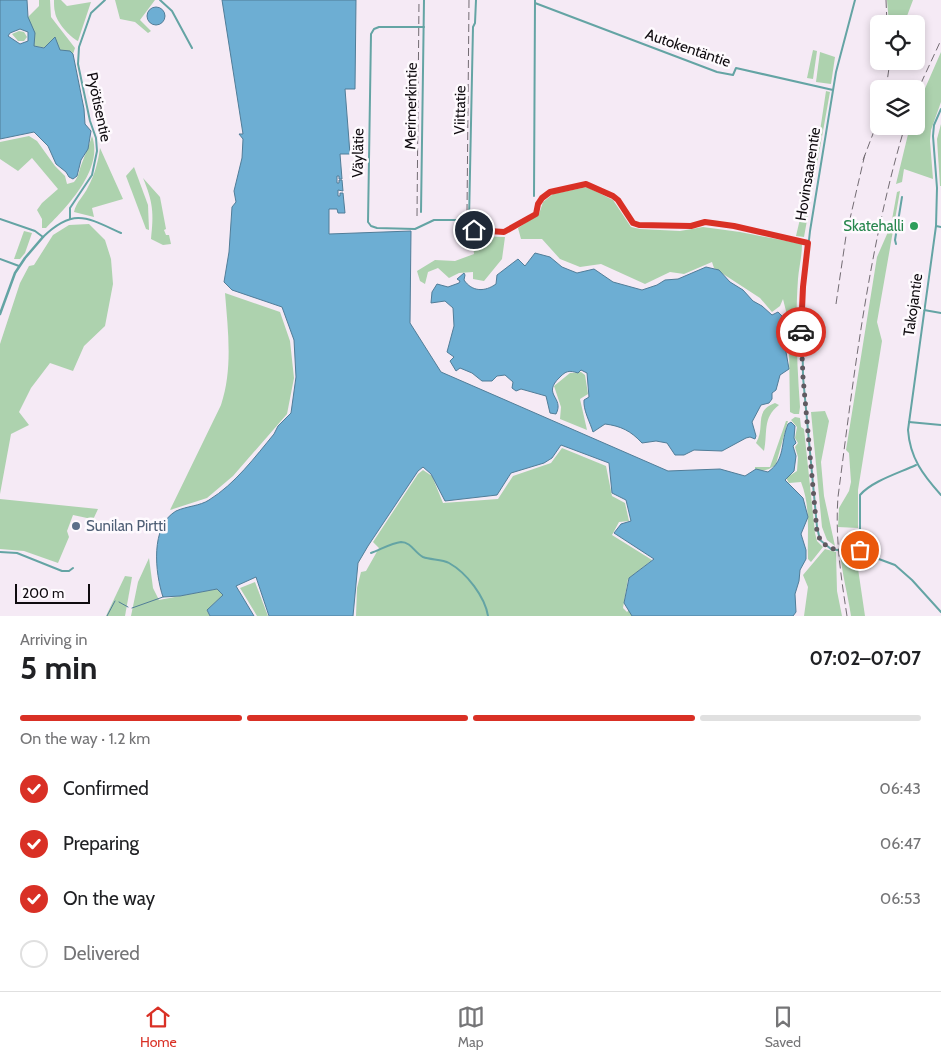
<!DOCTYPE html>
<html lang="en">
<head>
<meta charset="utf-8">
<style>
  body { margin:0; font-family:Cabin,sans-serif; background:#f2f2f2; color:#202124; height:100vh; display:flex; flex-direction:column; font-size:19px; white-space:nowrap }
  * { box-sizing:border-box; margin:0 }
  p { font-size:16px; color:#757577 }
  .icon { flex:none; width:28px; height:28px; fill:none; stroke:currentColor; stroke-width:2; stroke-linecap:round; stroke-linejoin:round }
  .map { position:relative; height:616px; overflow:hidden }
  .side { display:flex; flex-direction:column; background:#fff; flex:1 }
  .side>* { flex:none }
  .fabs { position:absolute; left:870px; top:15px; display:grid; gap:10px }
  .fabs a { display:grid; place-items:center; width:55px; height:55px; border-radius:8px; background:#fff; box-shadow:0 2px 8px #0003; font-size:25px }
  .scale { position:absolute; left:15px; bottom:12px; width:75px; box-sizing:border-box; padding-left:5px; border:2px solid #0f0b0f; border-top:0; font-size:14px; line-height:18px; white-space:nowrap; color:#0f0b0f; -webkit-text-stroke:4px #fefafe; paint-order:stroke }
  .pin { position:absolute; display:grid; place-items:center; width:42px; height:42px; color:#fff; margin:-21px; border:2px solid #fff; border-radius:50%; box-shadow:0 1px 5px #0007 }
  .courier { position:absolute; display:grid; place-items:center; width:50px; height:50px; margin:-25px; border:4px solid #d93025; border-radius:50%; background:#fff; color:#222; box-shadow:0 1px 6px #0007 }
  .summary em { font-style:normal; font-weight:800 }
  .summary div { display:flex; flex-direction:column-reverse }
  .summary { display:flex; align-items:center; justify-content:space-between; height:85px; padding:0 20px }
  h1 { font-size:32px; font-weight:800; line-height:38px }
  .bar { display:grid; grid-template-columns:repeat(4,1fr); gap:8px 5px; align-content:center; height:60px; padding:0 20px }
  .bar i { height:6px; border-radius:4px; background:#e0e0e0 }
  .bar .on { background:#d93025 }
  .bar p { grid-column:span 4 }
  ol { padding:0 20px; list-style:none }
  li { display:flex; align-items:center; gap:15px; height:55px }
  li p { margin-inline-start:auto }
  li .icon { padding:5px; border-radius:50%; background:#d93025; color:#fff; stroke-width:4 }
  li:last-child { color:#757577 }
  li i { width:28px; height:28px; border:2px solid #e0e0e0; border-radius:50% }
  .dock { display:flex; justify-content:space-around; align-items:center; height:70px; border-top:1px solid #e0e0e0; background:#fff; font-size:14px; color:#757577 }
  .dock a { display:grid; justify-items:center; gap:2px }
  .dock .on { color:#d93025 }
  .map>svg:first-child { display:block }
  .green { fill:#add2ae }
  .water { fill:#6daed3; stroke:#517d98; fill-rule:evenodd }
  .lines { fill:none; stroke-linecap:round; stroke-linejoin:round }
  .stream { stroke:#517d98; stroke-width:1 }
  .minor { stroke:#64a4a4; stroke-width:2 }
  .tertiary { stroke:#64a4a4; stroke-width:2.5 }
  .rail { stroke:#736c73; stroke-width:1; stroke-dasharray:8 4; stroke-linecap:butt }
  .done { stroke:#605960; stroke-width:5; stroke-dasharray:0 9 }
  .route { stroke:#d93025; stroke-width:6 }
  .leisure-dot { fill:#2e9e5b; stroke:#fefafe; stroke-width:2 }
  .service-dot { fill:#5c6f8a; stroke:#fefafe; stroke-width:2 }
  .labels { text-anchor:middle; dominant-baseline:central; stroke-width:5; stroke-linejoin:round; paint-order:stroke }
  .street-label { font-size:15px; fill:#0f0b0f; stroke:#fefafe }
  .leisure-label { font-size:15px; fill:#27864d; stroke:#fefafe; text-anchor:end }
  .service-label { font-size:15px; fill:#4e5e75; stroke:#fefafe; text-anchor:start }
</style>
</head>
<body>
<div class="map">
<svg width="941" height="616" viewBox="0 0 941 616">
  <rect width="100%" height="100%" fill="#f5eaf5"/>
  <g class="green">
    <polygon points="39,0 50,0 51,17 75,48 73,54 60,50 33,46 28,17 39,6"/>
    <path d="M54 0H61L67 6 91 2 78 41C70 37 56 22 55 12 54 9 54 4 54 0Z"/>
    <polygon points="115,0 155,0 140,20 151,31 148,33 135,22 120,19"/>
    <polygon points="887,0 913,0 904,24 889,24"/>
    <polygon points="19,31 24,32 27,37 24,41 18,41 12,34"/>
    <polygon points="813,50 817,51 813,79 807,78"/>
    <polygon points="820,52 835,57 831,84 816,82"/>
    <polygon points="941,52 941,102 931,130 930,141 933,179 904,169 902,182 896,184 910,126 916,126 916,109"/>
    <polygon points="826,91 830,92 804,237 796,236 811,172 814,171"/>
    <polygon points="941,124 941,186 940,186 937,139"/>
    <path d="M29 136 37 141 55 166 65 176 67 184 74 182C79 176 79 170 82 163 85 154 89 146 92 136 104 169 67 207 46 228H42V219L37 210 42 203 58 189 32 158 18 171 0 159V142Z"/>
    <path d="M100 148 123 199 92 208 94 217 74 212C76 202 84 196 88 187 95 174 98 162 100 148Z"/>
    <polygon points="134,167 148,205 149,230 146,229 126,176"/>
    <path d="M143 178 160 197 166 229 164 230 166 235H169L171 244 163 245 151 239C154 213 153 202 143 178Z"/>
    <path d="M587 187 613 200 631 227 640 229 680 231 703 227 740 232 802 244C802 256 799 267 798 279 795 322 797 364 800 407L799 414H794L790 412 789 347 783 330 786 311 783 299 780 306 772 312 760 298 714 268 712 262 684 274 670 272 645 284 601 264 580 267 560 259 542 239H521L518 228 539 214 543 202 553 194Z"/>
    <polygon points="900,191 877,322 882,341 858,490 858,528 838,527 839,508 849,491 851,482 849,453 846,450 877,257 891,225 897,192"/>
    <polygon points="89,224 105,240 111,259 113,284 105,326 84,346 73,371 50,363 31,388 19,412 29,425 11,434 0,494 0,344 20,283 29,266 34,265 53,235 69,225"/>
    <polygon points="24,231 32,233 25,253 20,259 14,259"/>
    <polygon points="472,236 505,237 502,259 484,281 473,279 473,272 459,273 449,278 438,268 428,272 425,284 420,281 417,271 435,260 455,261 474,254"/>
    <path d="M225 293 280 312 290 341 294 378 287 414 233 476 207 498 170 510 221 405C233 369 228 331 225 293Z"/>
    <polygon points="581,372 585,375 588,394 580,399 587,430 560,419 561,407 554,386 570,373"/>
    <path d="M775 403 779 405C762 418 768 433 764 451L756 443C766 427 753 411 775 403Z"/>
    <polygon points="825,411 829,421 821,462 824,496 835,546 827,540 822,527 811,412"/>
    <path d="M795 417 800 418 801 427 804 429 815 533 817 541 823 547 811 562 808 559C807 533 811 507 801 482L789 483 786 478 797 471 798 457 795 447 798 443 795 438 797 427 791 420Z"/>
    <path d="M786 421H788L776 464C769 471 763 471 755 470V467H770Z"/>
    <polygon points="562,448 606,466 612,496 625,503 629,521 619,522 612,535 652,560 628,579 623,608 627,612 629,610 649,616 356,616 357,588 361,572 366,571 379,548 373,542 418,474 423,470 432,476 443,503 498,499 513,476 551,463"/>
    <polygon points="0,499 98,509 91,524 87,518 73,515 67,531 69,537 58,563 24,551 0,549"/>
    <polygon points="825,549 836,552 837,591 842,616 804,616 808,587 803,575"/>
    <path d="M840 552 856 555 865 616H851C848 595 842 574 840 552Z"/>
    <polygon points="149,558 153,588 159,600 217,589 223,595 207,610 210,616 131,616 138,582"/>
    <polygon points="125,576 132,577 125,616 106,616"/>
    <polygon points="255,582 268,616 257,616 240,588"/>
  </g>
  <g class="water">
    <path d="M0 0H27L28 17 35 33 34 46 44 48 55 37 60 50 70 51 73 54 84 109 85 124 91 131 88 149 81 160 77 176 73 179 69 177 66 172 56 164 48 146 34 132 0 139ZM20 29 28 32V41L20 44 8 36 10 33Z"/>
    <path d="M222 0H356L355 89H345L350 154H340L342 179H339V176H337V183H339V180H342L343 191 338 190V196H340V193H343L345 213H338L337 209H329V234L411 231 410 323 441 372 668 471 720 469 745 476 756 469 768 472C786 459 780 443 788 424L791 422 795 426 794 438 796 443 793 446 796 456 794 471 785 480 803 498 808 517 801 534 806 550V559L800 570 799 581 795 594 796 612 793 616H632L624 603 629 578 654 559 614 533 621 524 631 521 626 500 612 493 609 463 561 445 552 458 544 463 511 473 497 495 445 501 431 474 423 467 418 471 368 546 358 563 353 616H269L256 577 236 586 254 616H210L207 610 223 595 217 589 180 596 163 597C155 573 150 526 176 511 187 506 200 506 209 500 235 484 255 457 274 434L278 426 291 413 296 377 294 340 282 307 232 290 224 282 229 252 232 207 236 202 234 191 242 158 243 139 239 134H243Z"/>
    <circle cx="156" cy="16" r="9"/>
    <path d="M535 253 550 257 562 267 577 273 594 269 613 282 642 290 657 285 665 280 678 279 706 267 719 270 730 282 743 290 753 301 762 306 772 315 778 312 782 316 783 335 789 369 780 375 776 390 772 393V399L769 403 761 405 752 422 756 436 755 439 750 437 746 438 722 451 694 450 684 455H675L667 443 656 441 642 443C631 431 621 426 605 424L593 432C590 422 583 410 584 400L589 397 587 373 581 370 578 373C569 370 566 371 560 377 541 395 565 397 556 414L550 413 546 396 521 389 516 391 512 388 513 382 505 375 497 376 492 381H482L472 373 460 368 456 371 450 361 454 357 447 352 454 326 453 308 445 301 431 303 432 292 437 284 448 287 459 283 460 281 457 279 464 273 465 275 464 280C472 292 485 292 496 284L497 275 518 259 525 266Z"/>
  </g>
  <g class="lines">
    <g class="stream">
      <polyline points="119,602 128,607"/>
      <polyline points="132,608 163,597"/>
      <polyline points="107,616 115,601"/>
    </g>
    <g class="minor">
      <polyline points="160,0 172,11 192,48"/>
      <polyline points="855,0 836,72 810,231 802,303 803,377 817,527 820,540 831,549 868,555 895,565 912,580 941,612"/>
      <polyline points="535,3 717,72 733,75 736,68 833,90"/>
      <polyline points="424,27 379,27 374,29 371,34 368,222 371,226 377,228 415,229 434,220 469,220 473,27 475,23 476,0"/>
      <path d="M941 109 934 125 933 136 937 188 936 226 908 430C910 458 923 475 941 495"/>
      <polyline points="534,196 535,0"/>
      <polyline points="421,212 424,0"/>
      <path d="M0 219 35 231 43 237C74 207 88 218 121 233"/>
      <polyline points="70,219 70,208 92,175 97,151 96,138 90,121 78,64 79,47 91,13 105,0"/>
      <polyline points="936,226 941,227"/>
      <path d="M474 230 504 232 536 214C540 198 545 193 562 189 569 187 577 184 585 184 594 184 616 197 621 205 626 213 630 222 639 225L691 226 705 222 735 226 808 243"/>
      <polyline points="896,244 895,240 902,197"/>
      <polyline points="0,259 19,266"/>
      <polyline points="924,310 941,313"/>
      <polyline points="909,422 941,425"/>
      <polyline points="0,552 17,553 62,571 69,571 73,568"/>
      <path d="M371 553C380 550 391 543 401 542 411 542 415 553 423 557 431 560 442 559 449 563 467 573 485 597 488 616"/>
      <path d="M860 553V495C872 481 899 473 916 465"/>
    </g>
    <polyline class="tertiary" points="0,314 15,273 25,258 43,237"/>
    <g class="rail">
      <polyline points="886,0 887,24"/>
      <polyline points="886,89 890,61"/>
      <polyline points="916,94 941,40"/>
      <polyline points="863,160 879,118"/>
      <polyline points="467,212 469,0"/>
      <polyline points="417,216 419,0"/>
      <polyline points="836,304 846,236 865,154"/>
      <path d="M847 616C841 577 835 537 838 497 854 374 869 245 905 126"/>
    </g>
  </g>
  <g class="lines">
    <path class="done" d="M801 332 803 377 817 532C823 552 843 551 860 553V550"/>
    <polyline class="route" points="474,230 504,232 536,214 538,204 542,198 550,192 586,184 613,196 618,200 633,223 639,225 691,226 705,222 734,226 808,243 803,287 801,332"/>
  </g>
  <circle class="leisure-dot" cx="914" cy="226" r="5"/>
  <circle class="service-dot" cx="76" cy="526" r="5"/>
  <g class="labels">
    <g class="street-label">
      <text transform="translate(688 48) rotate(19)">Autokentäntie</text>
      <text transform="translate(411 106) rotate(-89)">Merimerkintie</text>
      <text transform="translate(99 107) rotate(78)">Pyötisentie</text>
      <text transform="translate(460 110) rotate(-89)">Viittatie</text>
      <text transform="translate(358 153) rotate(-89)">Väylätie</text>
      <text transform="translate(808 174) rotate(-81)">Hovinsaarentie</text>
      <text transform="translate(913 305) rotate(-82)">Takojantie</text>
    </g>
    <g class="leisure-label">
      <text x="904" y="226">Skatehalli</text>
    </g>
    <g class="service-label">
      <text x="86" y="526">Sunilan Pirtti</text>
    </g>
  </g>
</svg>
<div class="fabs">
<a><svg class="icon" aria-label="locate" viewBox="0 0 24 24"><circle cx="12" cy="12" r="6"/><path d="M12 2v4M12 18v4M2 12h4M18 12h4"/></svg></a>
<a><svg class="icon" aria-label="layers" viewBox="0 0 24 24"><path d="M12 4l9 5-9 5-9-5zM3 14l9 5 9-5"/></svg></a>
</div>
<div class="scale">200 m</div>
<div class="pin" style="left:860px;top:550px;background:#ea580c"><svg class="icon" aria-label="bag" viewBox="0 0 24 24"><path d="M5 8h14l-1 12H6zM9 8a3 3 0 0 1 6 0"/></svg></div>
<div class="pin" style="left:474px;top:230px;background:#1f2937"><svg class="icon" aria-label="home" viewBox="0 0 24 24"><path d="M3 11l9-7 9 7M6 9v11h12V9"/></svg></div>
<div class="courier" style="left:801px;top:332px"><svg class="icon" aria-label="car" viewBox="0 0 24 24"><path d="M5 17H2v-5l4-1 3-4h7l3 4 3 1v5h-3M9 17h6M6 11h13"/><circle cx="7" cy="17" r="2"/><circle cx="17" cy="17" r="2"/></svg></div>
</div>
<section class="side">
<div class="summary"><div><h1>5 min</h1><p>Arriving in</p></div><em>07:02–07:07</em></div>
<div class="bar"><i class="on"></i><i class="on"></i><i class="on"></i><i></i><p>On the way · 1.2 km</p></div>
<ol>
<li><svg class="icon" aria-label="check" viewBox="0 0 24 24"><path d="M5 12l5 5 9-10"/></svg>Confirmed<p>06:43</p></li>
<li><svg class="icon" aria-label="check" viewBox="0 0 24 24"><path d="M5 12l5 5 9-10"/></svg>Preparing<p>06:47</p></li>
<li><svg class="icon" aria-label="check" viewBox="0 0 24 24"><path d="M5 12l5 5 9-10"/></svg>On the way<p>06:53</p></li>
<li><i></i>Delivered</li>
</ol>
</section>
<nav class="dock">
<a class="on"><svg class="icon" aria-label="home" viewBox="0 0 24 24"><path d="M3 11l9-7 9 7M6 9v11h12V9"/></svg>Home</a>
<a><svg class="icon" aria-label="map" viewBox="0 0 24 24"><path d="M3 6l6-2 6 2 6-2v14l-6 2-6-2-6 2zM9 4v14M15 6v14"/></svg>Map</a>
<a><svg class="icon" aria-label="saved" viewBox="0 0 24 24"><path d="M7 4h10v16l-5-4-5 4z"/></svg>Saved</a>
</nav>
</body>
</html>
